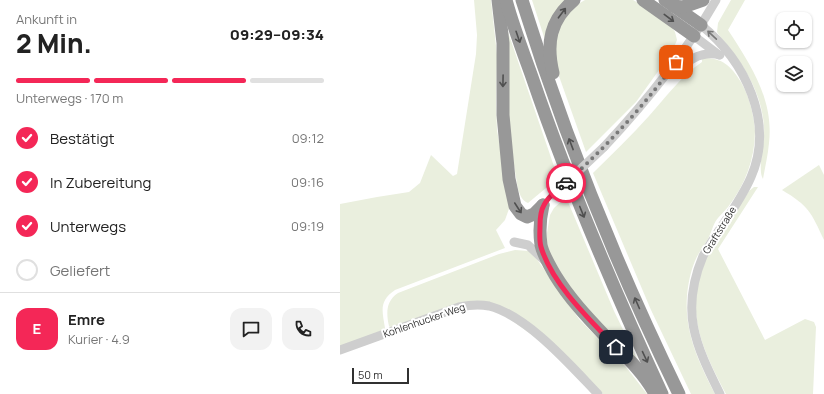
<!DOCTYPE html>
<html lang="de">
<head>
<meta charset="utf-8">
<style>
  body { margin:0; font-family:Manrope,sans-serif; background:#f2f2f2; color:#222; height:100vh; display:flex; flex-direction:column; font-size:15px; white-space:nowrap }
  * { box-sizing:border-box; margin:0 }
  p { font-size:13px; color:#767676 }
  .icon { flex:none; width:22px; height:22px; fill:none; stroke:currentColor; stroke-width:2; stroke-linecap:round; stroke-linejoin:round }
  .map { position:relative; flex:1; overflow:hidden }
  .panel { display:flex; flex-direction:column; background:#fff; width:340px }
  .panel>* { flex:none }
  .buttons { position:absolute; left:436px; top:12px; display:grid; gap:8px }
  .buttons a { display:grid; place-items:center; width:36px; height:36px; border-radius:8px; background:#fff; box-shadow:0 1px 3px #0004; font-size:20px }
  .scale { position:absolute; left:12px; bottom:10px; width:57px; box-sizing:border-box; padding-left:4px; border:2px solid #313131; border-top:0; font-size:11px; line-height:14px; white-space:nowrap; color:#313131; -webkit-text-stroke:3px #fff; paint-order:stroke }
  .pin { position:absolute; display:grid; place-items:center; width:34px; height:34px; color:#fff; margin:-17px; border-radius:8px; box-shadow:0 2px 6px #0006 }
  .courier { position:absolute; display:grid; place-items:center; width:40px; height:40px; margin:-20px; border:3px solid #f42757; border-radius:50%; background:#fff; color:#222; box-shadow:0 1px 5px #0007 }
  .head em { font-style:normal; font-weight:800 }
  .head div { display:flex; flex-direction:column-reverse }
  .head { display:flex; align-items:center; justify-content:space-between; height:68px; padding:0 16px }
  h1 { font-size:26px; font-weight:800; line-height:30px }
  .bar { display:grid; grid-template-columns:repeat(4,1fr); gap:6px 4px; align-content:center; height:48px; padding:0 16px }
  .bar i { height:5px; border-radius:3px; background:#e0e0e0 }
  .bar .current { background:#f42757 }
  .bar p { grid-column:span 4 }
  .line { display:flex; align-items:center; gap:10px; padding:0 16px; border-top:1px solid #e0e0e0 }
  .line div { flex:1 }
  .round { display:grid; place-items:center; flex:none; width:42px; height:42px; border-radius:12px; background:#f2f2f2 }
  ol { padding:0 16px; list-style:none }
  li { display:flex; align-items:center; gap:12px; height:44px }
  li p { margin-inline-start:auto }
  li .icon { padding:4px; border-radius:50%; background:#f42757; color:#fff; stroke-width:4 }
  li:last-child { color:#767676 }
  li i { width:22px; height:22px; border:2px solid #e0e0e0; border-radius:50% }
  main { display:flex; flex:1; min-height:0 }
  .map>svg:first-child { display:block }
  .green { fill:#eaefde }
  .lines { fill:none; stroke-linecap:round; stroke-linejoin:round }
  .minor { stroke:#cecece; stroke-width:9 }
  .highway { stroke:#989898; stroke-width:13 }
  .minor-bridge { stroke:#cecece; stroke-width:9 }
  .oneway { stroke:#505050 }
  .oneway2 { stroke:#787878 }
  .done { stroke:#797979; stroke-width:4; stroke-dasharray:0 7.2 }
  .route { stroke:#f42757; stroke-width:5 }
  .labels { text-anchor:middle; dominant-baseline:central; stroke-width:4; stroke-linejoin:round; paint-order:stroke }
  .street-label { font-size:10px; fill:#313131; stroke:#fff }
</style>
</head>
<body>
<main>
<section class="panel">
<div class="head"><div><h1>2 Min.</h1><p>Ankunft in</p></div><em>09:29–09:34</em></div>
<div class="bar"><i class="current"></i><i class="current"></i><i class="current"></i><i></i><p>Unterwegs · 170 m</p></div>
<ol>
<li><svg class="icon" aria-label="check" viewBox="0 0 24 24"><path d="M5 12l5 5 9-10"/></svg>Bestätigt<p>09:12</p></li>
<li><svg class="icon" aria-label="check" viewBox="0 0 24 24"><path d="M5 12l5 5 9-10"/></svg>In Zubereitung<p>09:16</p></li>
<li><svg class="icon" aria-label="check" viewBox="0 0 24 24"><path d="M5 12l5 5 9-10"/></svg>Unterwegs<p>09:19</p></li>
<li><i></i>Geliefert</li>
</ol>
<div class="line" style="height:72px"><b class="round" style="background:#f42757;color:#fff">E</b><div><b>Emre</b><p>Kurier · 4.9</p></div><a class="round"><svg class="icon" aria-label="chat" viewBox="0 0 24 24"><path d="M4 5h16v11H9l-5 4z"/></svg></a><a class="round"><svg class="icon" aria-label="phone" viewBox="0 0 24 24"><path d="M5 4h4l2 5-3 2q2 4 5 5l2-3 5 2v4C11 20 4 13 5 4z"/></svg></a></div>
</section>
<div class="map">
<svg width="484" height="394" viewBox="0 0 484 394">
  <rect width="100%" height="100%" fill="#fff"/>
  <g class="green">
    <path d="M134 0H151L157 55 156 104 157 130 170 206 165 220 156 230 165 248 55 290C39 301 42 310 45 328L44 331 0 346V204L37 197 69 192 80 183 91 155 113 176 117 174 136 54 137 35Z"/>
    <polygon points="192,0 230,0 206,43"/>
    <path d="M245 0H293L302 5 331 26 335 32 337 40 332 52 296 102 246 152 215 65C211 40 221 12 245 0Z"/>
    <path d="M391 0H405L388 30C411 65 434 100 429 143 428 155 425 167 423 179 417 170 425 142 424 128 423 101 410 75 394 54 389 46 382 40 377 32L378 23Z"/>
    <path d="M168 32 218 178 188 203C182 201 180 195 178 189L167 124Z"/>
    <path d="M362 58C383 58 390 65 401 82 409 96 414 115 415 131 415 159 405 185 388 207 385 211 381 214 378 218 374 223 373 227 371 232 369 239 363 246 359 253 353 263 350 275 348 287 342 327 357 359 375 394H351L311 310 253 173C272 154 291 136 309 116 326 97 341 76 362 62Z"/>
    <path d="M479 165 484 175V240C471 212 469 206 442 190Z"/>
    <path d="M414 187H418L378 249 425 340 465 319 474 322 476 327 473 394H386C362 349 344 311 365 261 368 252 374 245 379 237 389 222 399 206 409 191Z"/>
    <polygon points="226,197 274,311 303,371 239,303 209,253 206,239 210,215 214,208"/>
    <path d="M175 250 189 251 196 258 239 319 286 367 307 394H263L235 366 146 302 51 328 49 326C46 313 46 301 58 293L159 254Z"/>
  </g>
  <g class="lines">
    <g class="minor">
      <path d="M361 25C405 61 435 122 411 177 399 205 378 229 363 256 340 311 355 344 380 394"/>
      <polyline points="354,36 379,55"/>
      <path d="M332 74C346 62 360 50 380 55"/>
      <path d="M264 147C307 101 345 54 376 0"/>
      <polyline points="174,242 188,245 204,260"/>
      <path d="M0 350 119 307C129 305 139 304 149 306 188 316 231 366 258 394"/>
    </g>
    <g class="highway">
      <polyline points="158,0 163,43 163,115 169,179 175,206 181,214 187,217 194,214 203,205"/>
      <path d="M166 0C173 26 183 52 192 77 229 186 274 290 322 394"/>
      <path d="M182 0C224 135 277 267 339 394"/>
      <polyline points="303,0 354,36"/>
      <polyline points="325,0 361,25"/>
      <polyline points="333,6 343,7 363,0"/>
      <path d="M213 73C206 43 210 20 234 0"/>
      <path d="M203 205C200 218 199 231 201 245 203 255 210 266 215 275 229 298 247 317 265 336 283 354 303 371 315 394"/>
    </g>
    <polyline class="minor-bridge" points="213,195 264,147"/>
  </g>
  <defs><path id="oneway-shaft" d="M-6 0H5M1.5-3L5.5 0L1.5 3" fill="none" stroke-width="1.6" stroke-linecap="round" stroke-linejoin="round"/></defs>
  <g class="oneway">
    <use href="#oneway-shaft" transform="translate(222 13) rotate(-53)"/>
    <use href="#oneway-shaft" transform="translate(329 18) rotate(37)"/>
    <use href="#oneway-shaft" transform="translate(178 37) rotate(71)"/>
    <use href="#oneway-shaft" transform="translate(163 81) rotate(91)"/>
    <use href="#oneway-shaft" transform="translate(231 144) rotate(-111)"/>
    <use href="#oneway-shaft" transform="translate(178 208) rotate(57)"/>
    <use href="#oneway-shaft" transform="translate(242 212) rotate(68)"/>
    <use href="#oneway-shaft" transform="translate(297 303) rotate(-114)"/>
    <use href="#oneway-shaft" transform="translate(305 357) rotate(65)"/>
  </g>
  <use class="oneway2" href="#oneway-shaft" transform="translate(372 35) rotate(-137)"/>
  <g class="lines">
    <path class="done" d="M226 183C267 146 304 106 336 62"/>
    <path class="route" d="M226 183C219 189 208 196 204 205 201 210 200 219 200 226 200 233 199 240 201 247 212 284 250 320 276 347"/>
  </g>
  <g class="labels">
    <g class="street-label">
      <text transform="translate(379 230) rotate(-58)">Graftstraße</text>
      <text transform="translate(84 320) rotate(-19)">Kohlenhucker Weg</text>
    </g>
  </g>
</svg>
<div class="buttons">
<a><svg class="icon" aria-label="locate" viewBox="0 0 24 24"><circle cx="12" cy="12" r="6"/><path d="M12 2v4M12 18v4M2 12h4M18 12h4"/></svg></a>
<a><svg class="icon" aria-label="layers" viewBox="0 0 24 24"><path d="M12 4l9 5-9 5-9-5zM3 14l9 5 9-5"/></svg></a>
</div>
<div class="scale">50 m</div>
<div class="pin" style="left:336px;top:62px;background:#ea580c"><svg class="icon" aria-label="bag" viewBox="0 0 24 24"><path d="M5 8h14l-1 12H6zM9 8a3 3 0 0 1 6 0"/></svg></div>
<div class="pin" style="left:276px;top:347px;background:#1f2937"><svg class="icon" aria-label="home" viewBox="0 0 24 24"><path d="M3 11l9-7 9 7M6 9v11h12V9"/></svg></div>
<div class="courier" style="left:226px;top:183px"><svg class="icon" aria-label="car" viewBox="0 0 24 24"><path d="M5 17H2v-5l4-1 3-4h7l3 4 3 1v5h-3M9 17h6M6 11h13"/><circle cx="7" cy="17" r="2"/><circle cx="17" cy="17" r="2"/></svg></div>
</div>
</main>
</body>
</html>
